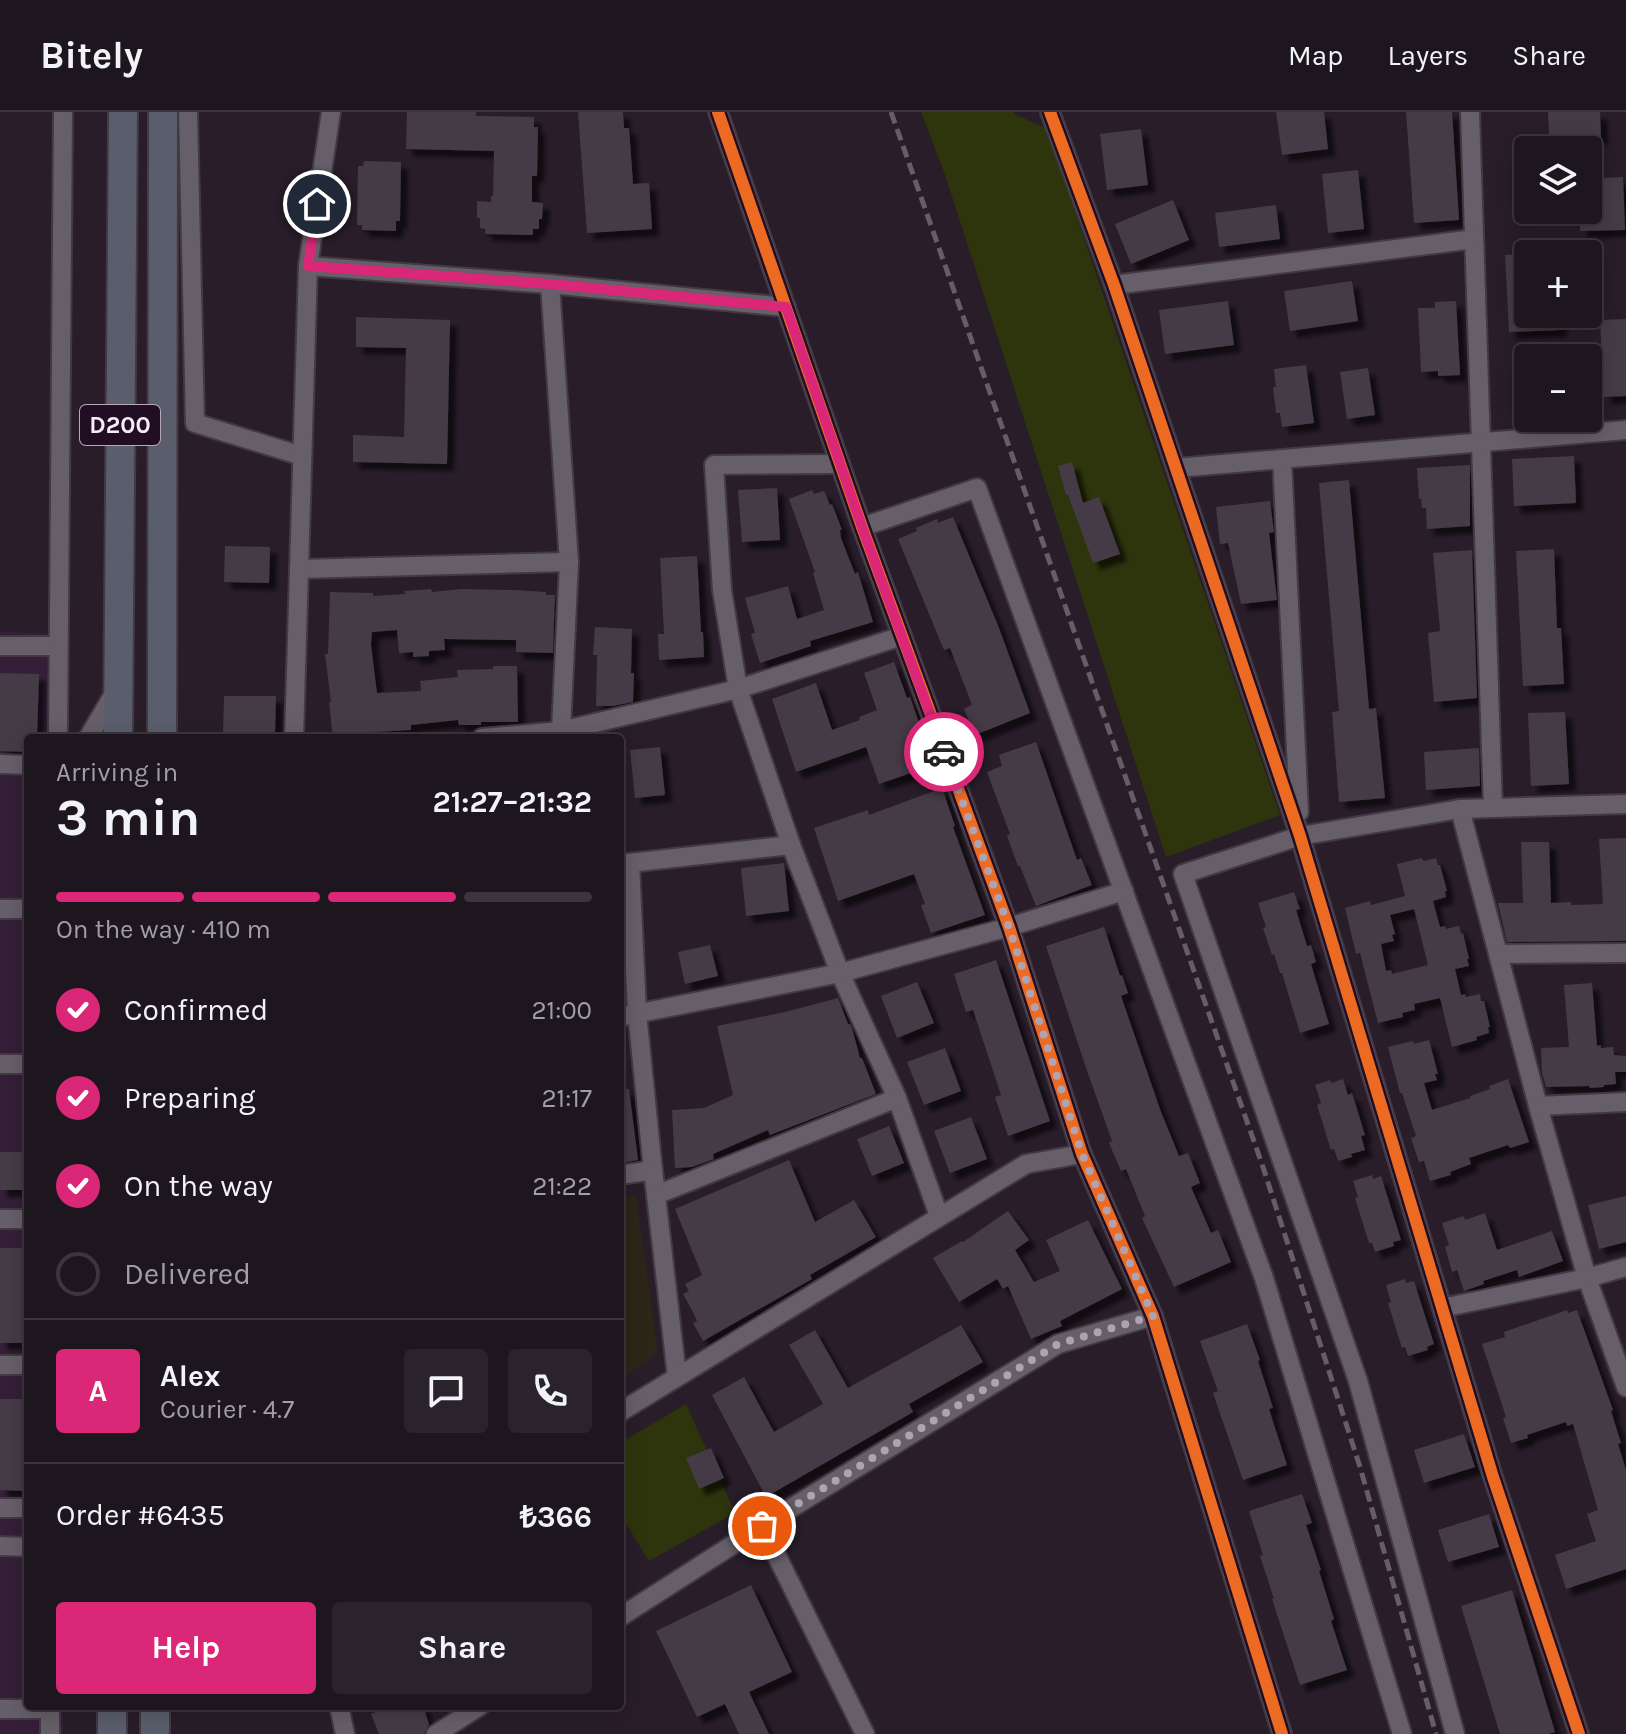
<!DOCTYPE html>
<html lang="en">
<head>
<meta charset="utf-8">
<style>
  body { margin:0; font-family:Karla,sans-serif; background:#2b232c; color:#f1f3f6; height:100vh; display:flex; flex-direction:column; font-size:30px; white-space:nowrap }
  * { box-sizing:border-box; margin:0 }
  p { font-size:26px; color:#a19fa4 }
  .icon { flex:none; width:44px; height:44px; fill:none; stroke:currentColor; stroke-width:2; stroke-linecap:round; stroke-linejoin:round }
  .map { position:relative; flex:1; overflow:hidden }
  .sheet { position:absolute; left:24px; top:622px; width:600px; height:976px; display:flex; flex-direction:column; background:#1e161f; border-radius:8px; box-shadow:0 4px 20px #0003,0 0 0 2px #3c353d }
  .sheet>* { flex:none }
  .tools { position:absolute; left:1514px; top:24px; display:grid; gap:16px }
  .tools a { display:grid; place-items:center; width:88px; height:88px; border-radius:8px; background:#1e161f; box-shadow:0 4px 20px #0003,0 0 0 2px #3c353d; font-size:40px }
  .pin { position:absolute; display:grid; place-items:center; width:68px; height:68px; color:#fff; margin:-34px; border:4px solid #fff; border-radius:50%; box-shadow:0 2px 8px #0007 }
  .courier { position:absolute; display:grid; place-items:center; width:80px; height:80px; margin:-40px; border:6px solid #db2777; border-radius:50%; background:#fff; color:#222; box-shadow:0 2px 10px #0007 }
  .head em { font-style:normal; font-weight:700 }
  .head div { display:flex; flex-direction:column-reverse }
  .head { display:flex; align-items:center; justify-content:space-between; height:136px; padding:0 32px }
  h1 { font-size:52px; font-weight:700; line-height:60px }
  .bar { display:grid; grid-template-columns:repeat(4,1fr); gap:12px 8px; align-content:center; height:96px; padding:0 32px }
  .bar i { height:10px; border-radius:6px; background:#3c353d }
  .bar .current { background:#db2777 }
  .bar p { grid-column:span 4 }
  .line { display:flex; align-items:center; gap:20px; padding:0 32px; border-top:2px solid #3c353d }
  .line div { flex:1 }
  .round { display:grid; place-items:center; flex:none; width:84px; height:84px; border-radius:8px; background:#2b232c }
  ol { padding:0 32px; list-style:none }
  li { display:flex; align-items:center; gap:24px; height:88px }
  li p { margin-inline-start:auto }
  li .icon { padding:8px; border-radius:50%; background:#db2777; color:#fff; stroke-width:4 }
  li:last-child { color:#a19fa4 }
  li i { width:44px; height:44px; border:4px solid #3c353d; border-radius:50% }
  .action { display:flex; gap:16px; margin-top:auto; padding:16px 32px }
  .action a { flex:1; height:92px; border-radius:8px; background:#db2777; color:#fff; font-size:32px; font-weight:700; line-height:92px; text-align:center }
  .action a+a { background:#2b232c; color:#f1f3f6 }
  header { display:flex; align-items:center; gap:48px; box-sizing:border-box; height:112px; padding:0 40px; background:#1e161f; border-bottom:2px solid #3c353d }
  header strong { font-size:38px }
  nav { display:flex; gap:44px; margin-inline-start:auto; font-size:28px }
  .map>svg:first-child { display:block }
  .commercial { fill:#2c2619 }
  .built { fill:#341e38 }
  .green { fill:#2e340c }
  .building { fill:#443b46; fill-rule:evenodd; filter:url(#shadow) }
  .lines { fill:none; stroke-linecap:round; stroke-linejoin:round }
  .minor-casing { stroke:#423943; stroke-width:22 }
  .highway-casing { stroke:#423943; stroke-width:32 }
  .minor { stroke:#665e68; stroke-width:18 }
  .highway { stroke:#5a5e6c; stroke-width:28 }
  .rail { stroke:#655d67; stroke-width:5; stroke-dasharray:12 6; stroke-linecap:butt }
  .cycleway-casing { stroke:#210e24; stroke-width:17 }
  .cycleway { stroke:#ed6a23; stroke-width:12 }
  .done { stroke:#afa3b1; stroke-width:8; stroke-dasharray:0 14.4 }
  .route { stroke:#db2777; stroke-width:10 }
  .labels { text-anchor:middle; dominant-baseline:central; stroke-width:8; stroke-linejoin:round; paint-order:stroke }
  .shield { fill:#210e24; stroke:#b8a9ba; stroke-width:2 }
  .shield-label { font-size:24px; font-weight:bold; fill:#f8ebfa }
</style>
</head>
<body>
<header>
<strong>Bitely</strong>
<nav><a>Map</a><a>Layers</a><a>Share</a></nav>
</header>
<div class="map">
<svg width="1626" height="1622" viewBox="0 0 1626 1622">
  <defs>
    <filter id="shadow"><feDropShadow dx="7" dy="7" stdDeviation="2" flood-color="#0009"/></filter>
  </defs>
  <rect width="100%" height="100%" fill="#281d29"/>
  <polygon class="commercial" points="636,1083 658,1241 620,1268 620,1086"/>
  <polygon class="built" points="0,519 68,523 67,626 28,626 28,1594 63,1594 63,1622 0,1622"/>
  <g class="green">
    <polygon points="921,0 1014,0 1015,2 1047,17 1280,703 1166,745 944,60"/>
    <polygon points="686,1292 735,1401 649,1449 620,1402 620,1331"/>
  </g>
  <g class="building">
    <polygon points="407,0 476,0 476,4 534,5 534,15 538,15 537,64 532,64 532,90 543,91 542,107 539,107 539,117 533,117 533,123 485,122 485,117 480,116 480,106 477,106 477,89 491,90 491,84 493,84 494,39 406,37"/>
    <polygon points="578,0 623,0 624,16 629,16 633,72 649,71 652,117 587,121"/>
    <polygon points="1276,0 1324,0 1328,37 1282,43"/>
    <polygon points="1406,0 1452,0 1459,108 1414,111"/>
    <polygon points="1548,0 1600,0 1601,26 1577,26 1577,24 1563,25 1563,22 1549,22"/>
    <polygon points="1141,17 1148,73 1107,78 1100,22"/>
    <polygon points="364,49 401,50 400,109 396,109 396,119 362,118 362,113 357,113 358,54 363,54"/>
    <polygon points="1358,58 1364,117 1328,121 1322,62"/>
    <polygon points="1623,65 1625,118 1580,119 1580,98 1588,98 1588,67"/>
    <polygon points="1173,88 1189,128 1131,152 1115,112"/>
    <polygon points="1276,93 1280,127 1219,135 1215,101"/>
    <polygon points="1528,142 1528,202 1560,202 1560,218 1509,220 1505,143"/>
    <polygon points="1352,169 1358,209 1290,219 1284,179"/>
    <polygon points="1228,189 1234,233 1165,242 1159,198"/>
    <polygon points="1456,189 1460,263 1438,264 1438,259 1421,260 1418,196 1435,196 1435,190"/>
    <polygon points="356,205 450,208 447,352 353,350 353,323 404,325 406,236 356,235"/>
    <polygon points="1626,207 1626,284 1604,285 1600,208"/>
    <polygon points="1306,253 1314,311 1282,315 1280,301 1276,301 1273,275 1276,275 1274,257"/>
    <polygon points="1368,256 1375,303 1347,307 1340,260"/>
    <polygon points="1574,344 1576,391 1514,394 1512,347"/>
    <polygon points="1072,350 1083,391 1099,385 1120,442 1093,451 1068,383 1066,383 1058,354"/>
    <polygon points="1470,353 1470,414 1427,417 1426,396 1422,396 1421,387 1419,387 1417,356"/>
    <polygon points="1349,368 1369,597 1376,596 1385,686 1339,690 1332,600 1339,599 1319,371"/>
    <polygon points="777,376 780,428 742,430 738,378"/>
    <polygon points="812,378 814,382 824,379 830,393 832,392 842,418 840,418 841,426 855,462 858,460 873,510 810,529 811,534 760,551 751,522 755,521 745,486 788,474 797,507 824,498 813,461 815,460 789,387"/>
    <polygon points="1270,389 1274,420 1269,421 1277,488 1241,492 1228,431 1220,432 1216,395"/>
    <polygon points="953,405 999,516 1030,601 975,623 964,597 972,593 950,536 944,538 898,427 917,419 916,416 937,407 938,411"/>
    <polygon points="225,434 270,435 269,471 224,470"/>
    <polygon points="1554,437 1557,516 1561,516 1564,572 1523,574 1516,439"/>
    <polygon points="1472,438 1477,586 1434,590 1428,521 1440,519 1433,441"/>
    <polygon points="697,444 701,520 703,520 704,545 659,548 658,522 664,522 660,446"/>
    <polygon points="431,477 432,480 461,477 514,478 546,480 546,483 555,483 553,541 516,540 516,528 444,527 445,538 429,539 429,544 413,545 413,540 399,541 397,518 372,520 371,533 377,581 421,579 420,569 458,565 457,558 493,557 493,554 517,554 518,610 481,610 481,613 459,613 458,608 411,613 411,618 374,620 374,623 333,626 329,590 331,590 325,542 328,542 330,480 373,481 373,484 405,482 404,479"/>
    <polygon points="595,515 632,517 631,561 634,561 633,590 613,594 596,594 597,543 593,543"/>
    <polygon points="894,550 907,586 910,585 934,653 879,672 866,635 796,660 772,587 816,571 832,618 860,608 859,605 877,598 864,561"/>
    <polygon points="0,561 39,562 37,626 28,626 28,640 0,639"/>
    <polygon points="224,584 276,584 275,622 223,621"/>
    <polygon points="1565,600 1569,672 1531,674 1528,601"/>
    <polygon points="1036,630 1077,748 1081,746 1092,773 1036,794 1020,754 1018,754 1007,724 1010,722 987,660 1002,654 999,643"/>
    <polygon points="660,635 665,683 635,686 630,638"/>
    <polygon points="1479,636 1480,674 1426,678 1424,640"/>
    <polygon points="942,676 955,714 953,715 985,803 931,821 921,793 925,792 914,762 838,789 814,716 868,698 869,703"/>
    <polygon points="1626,726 1626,829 1507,830 1498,791 1523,791 1521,730 1549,730 1551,791 1571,790 1571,793 1603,792 1599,727"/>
    <path d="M1422 746 1423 749 1436 746 1438 753H1440L1447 779H1445L1446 785 1433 789 1440 815 1445 814 1446 817 1459 814 1461 822 1463 821 1469 847H1467L1469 854 1455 857 1461 883 1465 882 1466 885 1480 882 1481 889H1484L1490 915H1488L1489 921 1476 925 1477 928 1452 935 1440 886 1414 892 1415 898 1402 901 1403 905 1378 911 1360 841 1356 842 1345 796 1370 789 1371 793 1405 784 1397 752ZM1414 797 1428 853 1392 862 1391 858 1386 859 1381 832 1394 829 1392 823 1395 822 1390 803Z"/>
    <polygon points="784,751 789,799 746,804 741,756"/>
    <polygon points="1294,780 1300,797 1296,798 1307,834 1311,833 1316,850 1311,852 1329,912 1300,921 1282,861 1280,861 1274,842 1272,843 1263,816 1266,815 1258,791"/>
    <polygon points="1104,815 1120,864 1122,863 1128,881 1121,884 1161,1000 1179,1044 1188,1041 1200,1071 1191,1075 1211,1121 1218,1118 1231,1150 1174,1175 1142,1106 1145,1104 1126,1057 1121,1059 1109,1031 1112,1029 1085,953 1046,834"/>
    <polygon points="710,833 718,864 685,872 678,840"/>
    <polygon points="996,848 1050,1009 1008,1024 995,985 1001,983 973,898 966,900 954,862"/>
    <polygon points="917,870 934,911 897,926 881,884"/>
    <polygon points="1592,871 1597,934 1601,933 1601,936 1613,935 1614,943 1626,944 1626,960 1615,960 1616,972 1604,973 1604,975 1590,976 1589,974 1546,975 1542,961 1541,936 1569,935 1564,873"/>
    <polygon points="838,886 848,912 850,912 852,916 860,946 862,946 876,982 770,1023 768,1018 713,1042 714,1047 692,1055 675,1056 672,998 704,996 733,983 717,914 785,900"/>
    <polygon points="1429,928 1438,962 1435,962 1437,968 1424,971 1432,998 1470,986 1470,984 1490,977 1489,974 1508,967 1529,1030 1510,1036 1508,1033 1469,1046 1471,1052 1450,1060 1451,1063 1430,1069 1424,1049 1419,1050 1411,1026 1416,1024 1402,981 1400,981 1388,935 1413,929 1414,932"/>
    <polygon points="945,936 961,979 924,993 907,950"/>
    <polygon points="1343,967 1348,983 1352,981 1357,997 1365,1023 1361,1024 1365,1038 1351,1042 1352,1045 1338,1049 1334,1037 1331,1038 1317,993 1321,991 1315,973 1330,968 1331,971"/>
    <polygon points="629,977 638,1048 620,1051 620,978"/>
    <polygon points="971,1005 987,1047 950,1061 934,1019"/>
    <polygon points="889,1014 904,1051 872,1064 857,1027"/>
    <rect x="0" y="1040" width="28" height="38"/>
    <polygon points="789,1048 815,1110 854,1088 876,1125 810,1163 812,1167 703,1229 693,1211 697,1209 693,1200 683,1182 689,1179 685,1172 702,1163 675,1097"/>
    <polygon points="1372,1063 1373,1067 1381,1064 1401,1128 1393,1130 1394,1134 1375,1140 1372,1131 1369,1131 1355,1086 1358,1085 1353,1069"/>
    <polygon points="1626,1084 1626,1130 1599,1137 1588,1093"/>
    <polygon points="1008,1099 1029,1128 1015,1138 1034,1170 1060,1159 1046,1128 1088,1108 1122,1177 1060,1209 1062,1214 1031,1227 1008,1174 1003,1177 997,1167 959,1190 933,1146 962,1129 963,1130"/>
    <polygon points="1485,1101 1497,1138 1552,1119 1563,1149 1519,1165 1517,1158 1483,1169 1484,1172 1464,1179 1457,1158 1452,1160 1445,1135 1449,1133 1442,1111 1464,1104 1465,1108"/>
    <rect x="0" y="1136" width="28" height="95"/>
    <polygon points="1405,1167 1406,1171 1414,1169 1434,1232 1427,1235 1428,1238 1408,1244 1405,1235 1402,1236 1388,1191 1391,1190 1386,1173"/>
    <polygon points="1567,1198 1568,1201 1577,1198 1613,1298 1611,1299 1621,1331 1618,1332 1626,1358 1626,1457 1566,1477 1555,1443 1596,1429 1587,1402 1598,1398 1573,1312 1567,1314 1566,1310 1527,1323 1528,1326 1511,1331 1503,1306 1506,1305 1482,1232 1505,1225 1504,1220"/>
    <polygon points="1247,1212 1260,1248 1258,1249 1273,1296 1269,1297 1287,1353 1243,1368 1213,1281 1218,1279 1200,1229"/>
    <polygon points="961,1213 983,1250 909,1292 913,1300 766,1385 712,1283 744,1265 774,1320 823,1292 789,1233 815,1218 848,1276"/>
    <polygon points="0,1287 28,1287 28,1379 0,1378"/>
    <polygon points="1464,1322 1475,1355 1424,1371 1414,1338"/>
    <polygon points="711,1336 724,1366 699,1377 686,1346"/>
    <polygon points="1302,1382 1312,1411 1306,1413 1321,1458 1319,1459 1334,1507 1331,1509 1347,1558 1300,1573 1272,1487 1274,1487 1260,1444 1263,1443 1249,1399"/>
    <polygon points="1489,1402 1499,1435 1448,1450 1438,1418"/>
    <polygon points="751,1473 792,1560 749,1580 769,1622 739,1622 725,1592 697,1605 656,1519"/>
    <polygon points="1512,1478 1555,1620 1548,1622 1500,1622 1461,1494"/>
    <polygon points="391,1594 423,1594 429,1612 424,1622 379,1622 371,1602"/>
  </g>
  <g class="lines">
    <g class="minor-casing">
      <g id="minor">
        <polyline points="188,0 195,311 302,344"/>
        <polyline points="718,0 862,415 1009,815 1082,1042 1153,1204 1282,1622"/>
        <polyline points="1050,0 1114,173 1300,724 1493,1365 1579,1622"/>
        <polyline points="1470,0 1493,696"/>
        <polyline points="308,154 550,172 786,195"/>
        <polyline points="550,172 569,450 561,619"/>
        <polyline points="1114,173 1474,127"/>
        <polyline points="1282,347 1299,700"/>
        <polyline points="840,352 714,353 722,478 738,577 791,733 840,861 897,986 939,1104"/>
        <polyline points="1176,356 1626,318"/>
        <polyline points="862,415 977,376 1264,1166 1402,1622"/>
        <polyline points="299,457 569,450"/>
        <polyline points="0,534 58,534"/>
        <polyline points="58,626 63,0"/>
        <polyline points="88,626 115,580"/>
        <polyline points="294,626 308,154 331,0"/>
        <polyline points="482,626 561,619 738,577 902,524"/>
        <polyline points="0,652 28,653"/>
        <polyline points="1460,697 1538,994 1587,1166 1626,1275"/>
        <polyline points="630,751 637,901 653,1058"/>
        <polyline points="620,752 791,733"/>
        <polyline points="0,797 28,797"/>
        <polyline points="1498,842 1626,841"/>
        <polyline points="620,905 840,861 1009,815 1124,779"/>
        <polyline points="0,952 28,952"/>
        <polyline points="1538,994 1626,990"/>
        <polyline points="620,1063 653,1058 656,1083 897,986"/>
        <polyline points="656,1083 677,1265"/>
        <polyline points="0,1107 28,1107"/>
        <polyline points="1442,1196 1587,1166 1626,1155"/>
        <polyline points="0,1253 28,1253"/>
        <polyline points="620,1300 1026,1052 1082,1042"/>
        <polyline points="0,1396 28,1396"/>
        <polyline points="762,1414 865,1622"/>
        <polyline points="0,1434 28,1435"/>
        <polyline points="620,1505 762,1414 1058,1232 1153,1204"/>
        <polyline points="339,1594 345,1622"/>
        <polyline points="0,1597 50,1597"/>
        <polyline points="50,1622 50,1594"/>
        <polyline points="436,1622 480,1594"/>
        <polyline points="1455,1622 1358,1269 1183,762 1300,724 1460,697 1626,692"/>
      </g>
    </g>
    <g class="highway-casing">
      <g id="highway">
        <polyline points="118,626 123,0"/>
        <polyline points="162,626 163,0"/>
        <polyline points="112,1622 112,1594"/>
        <polyline points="155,1622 155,1594"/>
      </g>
    </g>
    <use href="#minor" class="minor"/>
    <use href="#highway" class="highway"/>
    <polyline class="rail" points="891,0 1262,1052 1360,1355 1436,1622"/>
    <g class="cycleway-casing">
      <g id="cycleway">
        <polyline points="718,0 862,415 1009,815 1082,1042 1153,1204 1282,1622"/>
        <polyline points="1050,0 1114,173 1300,724 1493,1365 1579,1622"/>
      </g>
    </g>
    <use href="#cycleway" class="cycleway"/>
  </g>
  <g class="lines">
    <polyline class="done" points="762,1414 1058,1232 1153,1204 1082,1042 1009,815 944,640"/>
    <polyline class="route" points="317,92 308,154 550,172 786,195 862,415 944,640"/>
  </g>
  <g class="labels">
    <rect class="shield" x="80" y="293" width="80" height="40" rx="6"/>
    <g class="shield-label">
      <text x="120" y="313">D200</text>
    </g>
  </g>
</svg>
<div class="tools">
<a><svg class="icon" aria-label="layers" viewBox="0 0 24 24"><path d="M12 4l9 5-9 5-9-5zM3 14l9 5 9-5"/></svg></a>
<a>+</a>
<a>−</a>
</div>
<div class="pin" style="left:762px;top:1414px;background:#ea580c"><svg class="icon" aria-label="bag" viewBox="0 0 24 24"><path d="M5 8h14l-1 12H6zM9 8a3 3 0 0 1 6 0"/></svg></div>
<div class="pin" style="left:317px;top:92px;background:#1f2937"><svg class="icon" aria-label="home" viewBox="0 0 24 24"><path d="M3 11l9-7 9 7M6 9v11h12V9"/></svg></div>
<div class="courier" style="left:944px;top:640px"><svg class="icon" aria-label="car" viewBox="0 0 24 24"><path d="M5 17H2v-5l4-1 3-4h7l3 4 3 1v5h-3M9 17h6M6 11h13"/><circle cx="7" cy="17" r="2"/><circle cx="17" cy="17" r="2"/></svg></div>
<section class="sheet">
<div class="head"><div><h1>3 min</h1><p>Arriving in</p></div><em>21:27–21:32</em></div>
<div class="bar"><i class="current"></i><i class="current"></i><i class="current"></i><i></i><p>On the way · 410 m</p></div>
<ol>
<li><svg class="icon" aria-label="check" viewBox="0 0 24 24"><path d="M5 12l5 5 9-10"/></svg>Confirmed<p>21:00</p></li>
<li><svg class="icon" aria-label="check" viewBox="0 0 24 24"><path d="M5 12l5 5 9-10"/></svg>Preparing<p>21:17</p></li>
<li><svg class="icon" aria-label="check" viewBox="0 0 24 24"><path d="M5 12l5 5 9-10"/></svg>On the way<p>21:22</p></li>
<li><i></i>Delivered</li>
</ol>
<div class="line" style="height:144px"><b class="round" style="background:#db2777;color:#fff">A</b><div><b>Alex</b><p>Courier · 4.7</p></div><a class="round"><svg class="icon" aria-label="chat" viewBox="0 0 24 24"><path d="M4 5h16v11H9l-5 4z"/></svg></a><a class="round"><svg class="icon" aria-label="phone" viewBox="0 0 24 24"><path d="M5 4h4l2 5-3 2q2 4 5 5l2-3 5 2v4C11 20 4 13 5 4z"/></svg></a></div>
<div class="line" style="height:104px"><div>Order #6435</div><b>₺366</b></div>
<div class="action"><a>Help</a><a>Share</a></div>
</section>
</div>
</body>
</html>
